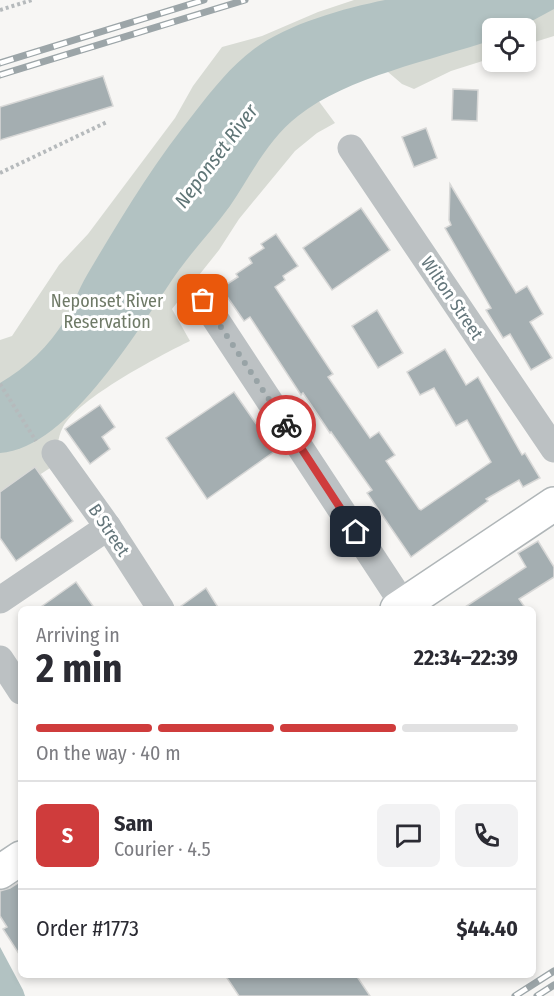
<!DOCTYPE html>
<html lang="en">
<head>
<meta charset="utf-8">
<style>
  body { margin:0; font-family:"Fira Sans Condensed",sans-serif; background:#f2f2f3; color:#2b2b33; height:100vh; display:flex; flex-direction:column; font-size:22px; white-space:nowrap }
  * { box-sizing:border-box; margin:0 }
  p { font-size:20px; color:#7c7c81 }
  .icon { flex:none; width:33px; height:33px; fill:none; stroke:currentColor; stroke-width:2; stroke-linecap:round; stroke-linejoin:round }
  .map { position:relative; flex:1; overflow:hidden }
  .panel { position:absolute; left:18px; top:606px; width:518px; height:372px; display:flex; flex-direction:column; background:#fff; border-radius:9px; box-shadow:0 3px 9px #0003 }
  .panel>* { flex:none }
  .tools { position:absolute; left:482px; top:18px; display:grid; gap:12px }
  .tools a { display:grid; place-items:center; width:54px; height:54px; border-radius:9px; background:#fff; box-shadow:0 3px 9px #0003; font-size:30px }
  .pin { position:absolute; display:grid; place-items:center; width:51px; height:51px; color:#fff; margin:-26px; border-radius:12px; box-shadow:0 3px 9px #0006 }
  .courier { position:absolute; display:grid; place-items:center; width:60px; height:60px; margin:-30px; border:4px solid #cf3c3c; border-radius:50%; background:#fff; color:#222; box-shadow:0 2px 8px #0007 }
  .overview em { font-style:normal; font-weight:700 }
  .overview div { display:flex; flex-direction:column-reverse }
  .overview { display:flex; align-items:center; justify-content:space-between; height:102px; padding:0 18px }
  h1 { font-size:39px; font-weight:700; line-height:45px }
  .bar { display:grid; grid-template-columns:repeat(4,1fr); gap:9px 6px; align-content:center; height:72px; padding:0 18px }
  .bar i { height:8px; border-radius:4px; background:#e1e1e2 }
  .bar .selected { background:#cf3c3c }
  .bar p { grid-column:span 4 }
  .line { display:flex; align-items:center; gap:15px; padding:0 18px; border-top:2px solid #e1e1e2 }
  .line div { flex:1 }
  .round { display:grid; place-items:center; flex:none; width:63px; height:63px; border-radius:9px; background:#f2f2f3 }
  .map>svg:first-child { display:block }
  .green { fill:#d8dbd4 }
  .water { fill:#b2c2c2 }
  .building { fill:#a4aeb1; stroke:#d8d8d7; stroke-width:1.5 }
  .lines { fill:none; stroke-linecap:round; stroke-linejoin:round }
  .major-casing { stroke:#b0b6b8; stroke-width:36 }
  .path { stroke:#b6babc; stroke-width:4; stroke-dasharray:3 3; stroke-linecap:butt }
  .minor { stroke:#bcc1c3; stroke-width:27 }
  .major { stroke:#fff; stroke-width:33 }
  .rail-casing { stroke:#9ca5a8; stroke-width:7 }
  .rail { stroke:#fff; stroke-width:4.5; stroke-dasharray:14; stroke-linecap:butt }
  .done { stroke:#98a3a6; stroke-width:6; stroke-dasharray:0 10.8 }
  .route { stroke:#cf3c3c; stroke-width:8 }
  .labels { text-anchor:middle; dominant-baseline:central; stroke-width:6; stroke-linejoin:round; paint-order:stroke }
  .street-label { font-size:18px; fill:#65777c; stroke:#fff }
  .park-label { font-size:18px; fill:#6f7a67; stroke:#fff }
  .water-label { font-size:20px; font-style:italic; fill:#607677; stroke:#fff }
</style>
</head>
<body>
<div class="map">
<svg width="554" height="996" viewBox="0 0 554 996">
  <rect width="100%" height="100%" fill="#f7f6f4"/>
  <path class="green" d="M354 0H554V36L525 45V28H492V58L451 71 414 89 402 84 381 66 312 92 335 123 317 133 295 151 239 219 219 250 172 309 190 341C159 356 79 398 63 427 57 438 57 452 56 464L0 501V340L12 336 59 265 88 234 175 118 193 86 222 47 262 36 318 12Z"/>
  <g class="water">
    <path d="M385 0H554V9L519 28H492V40C433 60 347 77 298 116 268 139 251 175 230 206 214 228 195 248 179 270 142 322 70 449 0 453V383C26 368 49 346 65 320 73 306 78 290 87 275 120 219 154 163 195 112 212 90 231 66 254 49 287 24 345 8 385 0Z"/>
    <polygon points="0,947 23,990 25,996 0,996"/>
  </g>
  <g class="building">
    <polygon points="103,76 113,106 0,140 0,107"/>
    <polygon points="453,89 478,90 477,121 452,120"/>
    <polygon points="426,128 437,158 414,167 402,137"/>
    <polygon points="450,184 516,293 527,286 543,314 530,322 552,358 531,370 510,334 503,338 486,310 491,308 445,228 451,225 449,220"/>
    <polygon points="361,208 390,250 332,290 303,248"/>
    <polygon points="276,234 298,266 283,276 285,280 275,287 333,374 328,377 370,438 379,432 395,455 386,461 419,509 421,510 491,462 467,420 456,426 434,388 420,395 407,372 445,349 466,385 478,377 522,455 525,453 540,478 523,487 519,480 486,499 488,501 411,557 367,493 372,490 331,432 330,433 303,393 301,395 250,317 244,321 221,288 238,277 236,274 252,263 249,258 264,248 261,244"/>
    <polygon points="377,310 403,353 378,368 352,326"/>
    <polygon points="234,392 275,451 207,499 166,438"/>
    <polygon points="100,405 115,427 102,437 110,449 90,464 65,429"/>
    <polygon points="35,467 73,521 16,561 0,538 0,492"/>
    <polygon points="538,541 554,567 554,577 519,599 526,609 462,609 526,567 518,553"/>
    <polygon points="76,582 95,609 38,609"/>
    <polygon points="206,588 219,609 177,609"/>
    <polygon points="21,881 21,957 3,929 7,927 0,916 0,891 10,888"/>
    <polygon points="225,975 356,975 370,996 239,996"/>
  </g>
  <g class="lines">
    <g class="major-casing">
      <g id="major">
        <polyline points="397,609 554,504"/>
        <polyline points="0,872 21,858"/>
      </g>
    </g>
    <g class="path">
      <polyline points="0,10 32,0"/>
      <polyline points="0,173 107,122"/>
      <polyline points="0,384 36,441"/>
    </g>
    <g class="minor">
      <polyline points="351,148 554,449"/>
      <polyline points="203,300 403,604"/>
      <polyline points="55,453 108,527 161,609"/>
      <polyline points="0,600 108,527"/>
      <polyline points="0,659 21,691"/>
    </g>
    <use href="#major" class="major"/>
    <g class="rail-casing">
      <g id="rail">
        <polyline points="0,63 204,0"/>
        <polyline points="0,75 245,0"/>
        <polyline points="515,996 554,971"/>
        <polyline points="537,996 554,985"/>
      </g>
    </g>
    <use href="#rail" class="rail"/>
  </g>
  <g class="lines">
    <polyline class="done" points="203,300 286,425"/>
    <polyline class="route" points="286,425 356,532"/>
  </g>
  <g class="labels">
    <g class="street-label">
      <text transform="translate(452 298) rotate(56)">Wilton Street</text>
      <text transform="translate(109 530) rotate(56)">B Street</text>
    </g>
    <g class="park-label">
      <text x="107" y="301">Neponset River<tspan x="107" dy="21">Reservation</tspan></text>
    </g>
    <g class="water-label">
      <text transform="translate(216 156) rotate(-53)">Neponset River</text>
    </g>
  </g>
</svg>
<div class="tools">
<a><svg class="icon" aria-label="locate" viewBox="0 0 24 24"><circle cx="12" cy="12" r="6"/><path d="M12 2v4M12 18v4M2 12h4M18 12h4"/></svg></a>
</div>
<div class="pin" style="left:203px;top:300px;background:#ea580c"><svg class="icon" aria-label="bag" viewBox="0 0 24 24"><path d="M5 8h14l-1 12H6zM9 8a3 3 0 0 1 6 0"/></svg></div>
<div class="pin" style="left:356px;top:532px;background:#1f2937"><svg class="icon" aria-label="home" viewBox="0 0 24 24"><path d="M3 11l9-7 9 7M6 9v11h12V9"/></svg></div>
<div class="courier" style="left:286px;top:425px"><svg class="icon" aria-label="bike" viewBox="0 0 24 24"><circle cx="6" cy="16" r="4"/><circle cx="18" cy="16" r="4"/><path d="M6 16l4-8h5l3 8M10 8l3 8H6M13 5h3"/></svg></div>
<section class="panel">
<div class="overview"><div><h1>2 min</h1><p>Arriving in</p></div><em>22:34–22:39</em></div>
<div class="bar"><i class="selected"></i><i class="selected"></i><i class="selected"></i><i></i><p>On the way · 40 m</p></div>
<div class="line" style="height:108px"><b class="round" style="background:#cf3c3c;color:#fff">S</b><div><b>Sam</b><p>Courier · 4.5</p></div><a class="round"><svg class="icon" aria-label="chat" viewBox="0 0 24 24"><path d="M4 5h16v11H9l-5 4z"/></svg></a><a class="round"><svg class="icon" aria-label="phone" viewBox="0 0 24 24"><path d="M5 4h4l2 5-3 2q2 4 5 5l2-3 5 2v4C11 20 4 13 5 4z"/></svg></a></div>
<div class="line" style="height:78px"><div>Order #1773</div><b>$44.40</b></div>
</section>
</div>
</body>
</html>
